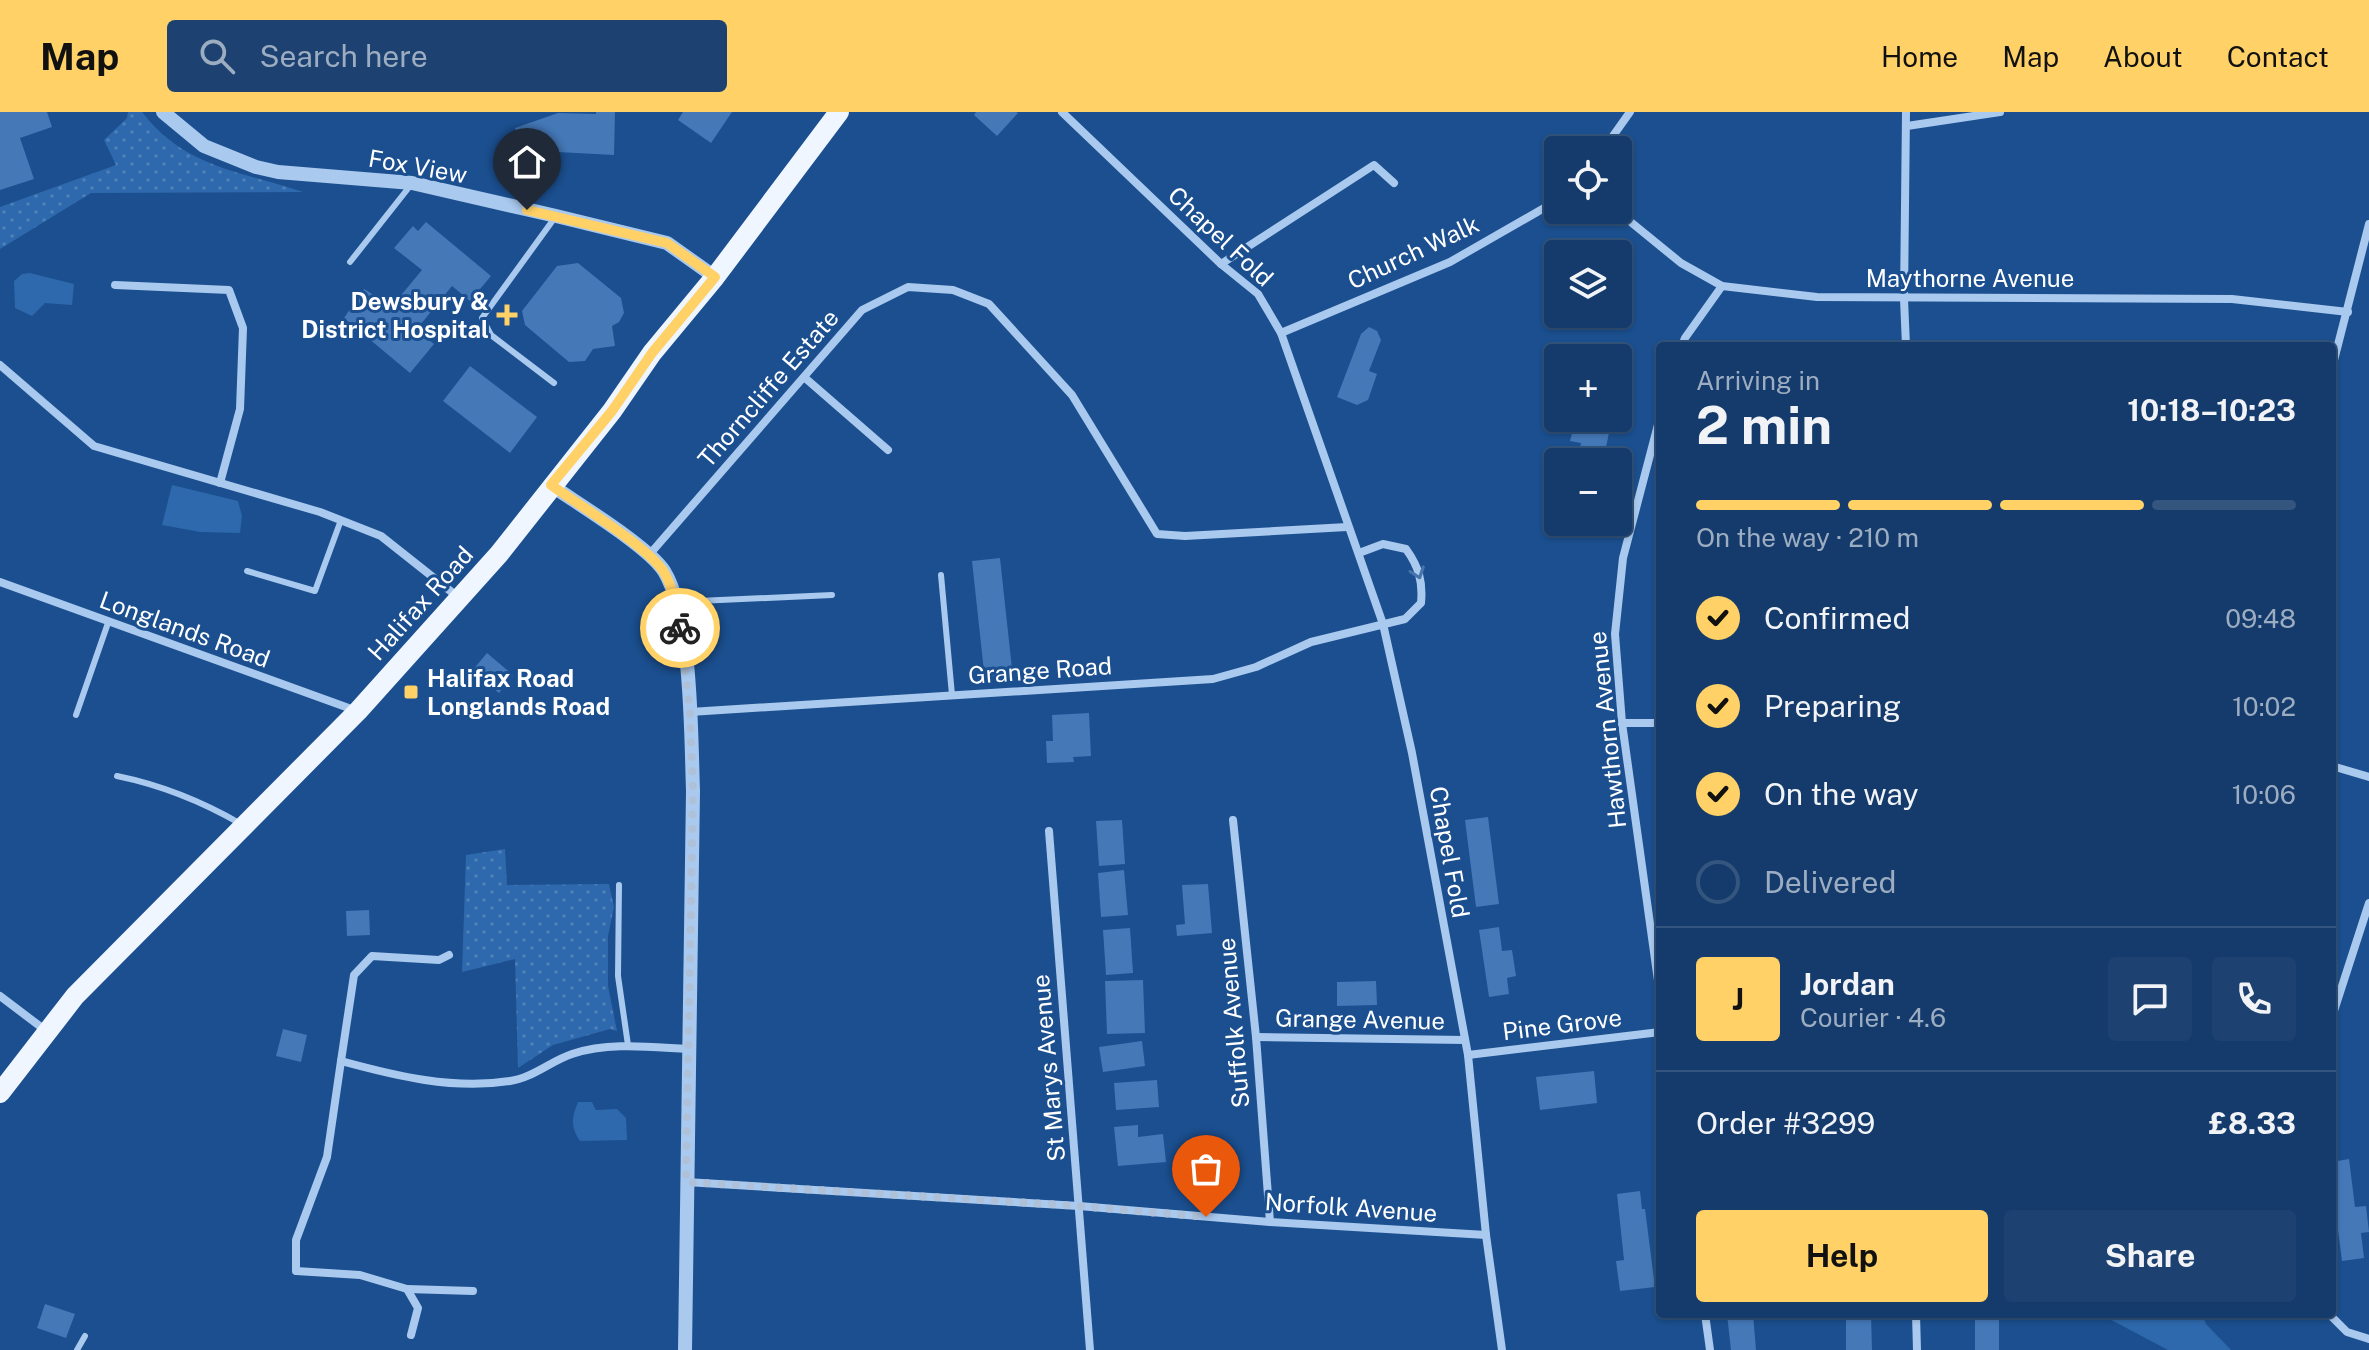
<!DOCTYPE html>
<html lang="en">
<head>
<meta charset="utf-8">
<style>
  body { margin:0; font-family:"Public Sans",sans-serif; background:#1d4271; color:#f1f3f6; height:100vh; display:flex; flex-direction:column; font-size:30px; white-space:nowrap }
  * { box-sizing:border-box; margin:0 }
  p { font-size:26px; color:#9dadc1 }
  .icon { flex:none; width:44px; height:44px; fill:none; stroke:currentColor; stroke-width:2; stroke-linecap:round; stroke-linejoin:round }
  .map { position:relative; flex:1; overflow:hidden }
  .details { position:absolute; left:1656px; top:230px; width:680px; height:976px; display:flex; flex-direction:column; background:#143b6b; border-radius:8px; box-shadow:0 2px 6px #0004,0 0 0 2px #33557e }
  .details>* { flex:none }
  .tools { position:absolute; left:1544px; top:24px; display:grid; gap:16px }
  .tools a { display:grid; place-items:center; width:88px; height:88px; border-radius:8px; background:#143b6b; box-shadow:0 2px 6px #0004,0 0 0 2px #33557e; font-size:40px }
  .pin { position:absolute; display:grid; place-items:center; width:68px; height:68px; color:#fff; margin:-82px -34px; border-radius:50% 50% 50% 0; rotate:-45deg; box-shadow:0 0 8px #0007 }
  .pin .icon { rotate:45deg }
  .courier { position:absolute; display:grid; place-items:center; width:80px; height:80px; margin:-40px; border:6px solid #ffd166; border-radius:50%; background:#fff; color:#222; box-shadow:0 2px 10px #0007 }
  .overview em { font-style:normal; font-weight:700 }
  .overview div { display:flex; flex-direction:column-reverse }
  .overview { display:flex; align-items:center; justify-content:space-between; height:136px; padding:0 40px }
  h1 { font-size:52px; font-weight:700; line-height:60px }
  .bar { display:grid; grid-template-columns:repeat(4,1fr); gap:12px 8px; align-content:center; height:96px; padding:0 40px }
  .bar i { height:10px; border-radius:6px; background:#33557e }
  .bar .selected { background:#ffd166 }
  .bar p { grid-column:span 4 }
  .line { display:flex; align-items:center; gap:20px; padding:0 40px; border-top:2px solid #33557e }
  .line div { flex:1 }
  .round { display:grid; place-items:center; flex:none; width:84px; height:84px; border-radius:8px; background:#1d4271 }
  ol { padding:0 40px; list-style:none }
  li { display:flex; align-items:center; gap:24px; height:88px }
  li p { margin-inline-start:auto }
  li .icon { padding:8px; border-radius:50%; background:#ffd166; color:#111; stroke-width:4 }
  li:last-child { color:#9dadc1 }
  li i { width:44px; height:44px; border:4px solid #33557e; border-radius:50% }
  .cta { display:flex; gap:16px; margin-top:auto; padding:16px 40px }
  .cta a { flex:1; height:92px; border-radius:8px; background:#ffd166; color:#111; font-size:32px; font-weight:700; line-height:92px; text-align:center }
  .cta a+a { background:#1d4271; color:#f1f3f6 }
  header { display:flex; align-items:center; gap:48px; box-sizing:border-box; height:112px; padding:0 40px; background:#ffd166; color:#111 }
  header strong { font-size:38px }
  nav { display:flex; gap:44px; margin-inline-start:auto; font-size:28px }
  .search { width:560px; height:72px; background:#1d4271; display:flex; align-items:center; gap:20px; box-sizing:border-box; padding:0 28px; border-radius:8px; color:#9dadc1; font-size:30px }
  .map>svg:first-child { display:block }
  .grass { fill:url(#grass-dots) }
  .green { fill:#2e69ad }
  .building { fill:#4478b7 }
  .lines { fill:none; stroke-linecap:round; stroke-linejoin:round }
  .service { stroke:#a9c9ee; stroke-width:6 }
  .minor { stroke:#a9c9ee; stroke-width:8 }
  .tertiary { stroke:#a9c9ee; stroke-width:14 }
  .primary { stroke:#f0f6ff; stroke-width:20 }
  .oneway { stroke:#4674ac }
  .done { stroke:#afc1d8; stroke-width:8; stroke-dasharray:0 14.4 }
  .route { stroke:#ffd166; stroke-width:10 }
  .poi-dot { fill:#ffd166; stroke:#1b4f8f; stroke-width:3 }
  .labels { text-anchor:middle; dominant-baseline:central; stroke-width:6; stroke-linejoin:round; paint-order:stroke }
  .street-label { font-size:24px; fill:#fff; stroke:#1b4f8f }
  .poi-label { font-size:24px; font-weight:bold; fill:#fff; stroke:#1b4f8f; text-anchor:end }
</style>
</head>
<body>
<header>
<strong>Map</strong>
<div class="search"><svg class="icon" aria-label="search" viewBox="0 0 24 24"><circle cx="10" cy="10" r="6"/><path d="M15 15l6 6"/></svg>Search here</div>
<nav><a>Home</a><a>Map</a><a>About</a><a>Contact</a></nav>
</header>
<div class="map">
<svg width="2369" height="1238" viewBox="0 0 2369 1238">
  <defs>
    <pattern id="grass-dots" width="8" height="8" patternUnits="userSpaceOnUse" patternTransform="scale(2)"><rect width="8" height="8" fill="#2e69ad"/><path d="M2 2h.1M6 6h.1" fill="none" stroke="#4d80b9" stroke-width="1.8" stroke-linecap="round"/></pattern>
  </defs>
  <rect width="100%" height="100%" fill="#1b4f8f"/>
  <g class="grass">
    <path d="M128 0H142C185 56 241 59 303 80L91 81 0 137V95L116 53 104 28 127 6Z"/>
    <polygon points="505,737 507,773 609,772 614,795 608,824 608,874 617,919 610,917 553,933 518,956 515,847 462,860 466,743"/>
  </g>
  <g class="green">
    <polygon points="30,161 74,172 72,193 45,191 32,204 15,196 14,169 22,162"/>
    <polygon points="172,373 238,389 242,404 240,421 200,420 162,413"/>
    <path d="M578 990H592L596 998 617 997 626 1006 627 1028 580 1029C571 1016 571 1006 578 990Z"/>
    <polygon points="2100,1202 2202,1202 2206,1212 2231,1238 2168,1238"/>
  </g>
  <g class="building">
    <polygon points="0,0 47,0 52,15 20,26 34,67 0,78"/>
    <polygon points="596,0 615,0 614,43 557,40 529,52 515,16 558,1 596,2"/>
    <polygon points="683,0 732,0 711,31 678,8"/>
    <polygon points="976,0 1016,0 1018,1 997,24 974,3"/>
    <polygon points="426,110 491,164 470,189 452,174 416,218 434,232 410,261 344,206 364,177 392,194 422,158 394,136 413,114 418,119"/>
    <polygon points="578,151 621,186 624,201 619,210 612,214 615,234 593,237 585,249 569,250 525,213 522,199 557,154"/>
    <polygon points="1369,215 1377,219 1381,228 1369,259 1377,262 1368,288 1357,293 1337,285 1361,222"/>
    <polygon points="470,254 537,305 510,341 443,289"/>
    <polygon points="1576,306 1612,306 1603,350 1576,350 1581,331 1570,329"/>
    <polygon points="1000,446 1013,566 985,569 972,449"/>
    <polygon points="487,541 513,563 499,581 472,559"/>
    <polygon points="1089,601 1091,644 1073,645 1074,650 1047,651 1046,629 1053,629 1052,603"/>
    <polygon points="1488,705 1499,792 1476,795 1465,708"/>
    <polygon points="1122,708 1125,752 1099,754 1096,709"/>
    <polygon points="1124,758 1128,803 1101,805 1098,761"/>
    <polygon points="1208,772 1212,821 1177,824 1176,813 1185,812 1182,773"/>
    <polygon points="369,798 370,823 347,824 346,799"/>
    <polygon points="1499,815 1502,839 1512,838 1516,864 1507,866 1509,882 1489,885 1479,818"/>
    <polygon points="1130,816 1133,861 1106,863 1103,818"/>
    <polygon points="1143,868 1145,921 1107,922 1105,869"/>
    <polygon points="1376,869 1377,893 1337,894 1337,870"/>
    <polygon points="283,917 307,923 301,950 276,944"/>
    <polygon points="1142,929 1145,954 1103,960 1099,935"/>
    <polygon points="1594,959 1597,991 1540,998 1536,965"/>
    <polygon points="1157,968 1159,995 1116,998 1114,971"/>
    <polygon points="1138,1013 1138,1025 1163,1022 1166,1050 1118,1054 1114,1015"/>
    <polygon points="2349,1047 2355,1095 2366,1094 2369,1120 2361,1121 2364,1146 2342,1149 2332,1071 2332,1050"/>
    <polygon points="1640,1079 1642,1097 1645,1097 1655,1175 1620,1179 1616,1149 1624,1148 1617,1082"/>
    <polygon points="45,1192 75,1202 66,1226 37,1216"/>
    <polygon points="1727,1202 1753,1202 1756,1238 1731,1238"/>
    <polygon points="1846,1202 1871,1202 1872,1238 1846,1238"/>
    <rect x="1975" y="1202" width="24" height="36"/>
  </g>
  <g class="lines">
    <g class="service">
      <polyline points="350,150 410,74"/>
      <polyline points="554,271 491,223 482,206 556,104"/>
      <polyline points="247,459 315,479 341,408"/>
      <polyline points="941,463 952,583"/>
      <polyline points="676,490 832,483"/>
      <polyline points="76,603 108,511"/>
      <path d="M117 664C161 673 203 690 241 712"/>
      <polyline points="619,773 618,864 628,933"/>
      <polyline points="77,1238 85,1224"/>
    </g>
    <g class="minor">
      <polyline points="1062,0 1221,152 1258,182 1281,221 1383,512 1412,641 1468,943 1486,1123 1502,1238"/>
      <polyline points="1907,14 2000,0"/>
      <polyline points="1603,38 1630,0"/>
      <polyline points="1616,98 1681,151 1722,174 1817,185 2232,187 2348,200"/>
      <polyline points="1221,152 1374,53 1394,71"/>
      <polyline points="115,173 229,178 243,216 240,297 220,371"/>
      <polyline points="1281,221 1450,150 1558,88"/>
      <polyline points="1682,234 1685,226 1722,174"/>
      <polyline points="1906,234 1904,187 1906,0"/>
      <polyline points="0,253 94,334 320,400 381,424 458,485"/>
      <polyline points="2332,256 2369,112"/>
      <polyline points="804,265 888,338"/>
      <polyline points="1660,305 1623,446 1615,522 1622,611 1660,883"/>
      <polyline points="649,443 862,198 908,175 953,178 989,192 1072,283 1157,422 1185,424 1347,415"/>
      <polyline points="0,470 357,599"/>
      <path d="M690 600 1213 567 1256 555 1311 530 1405 507 1421 491C1423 470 1419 455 1406 437L1383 432 1359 441"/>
      <polyline points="1622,611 1660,611"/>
      <polyline points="2332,654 2369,665"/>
      <polyline points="1233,708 1256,925 1270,1110"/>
      <polyline points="1049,719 1090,1238"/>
      <path d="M449 843 439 848 372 844 354 863 341 949C396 964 453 978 510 969 532 966 551 949 572 942 609 930 649 935 687 937"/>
      <polyline points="0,884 45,918"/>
      <polyline points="2332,905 2369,791"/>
      <polyline points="1256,925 1465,928"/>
      <polyline points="1468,943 1660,920"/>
      <polyline points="341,949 327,1045 296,1128 296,1159 360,1163 407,1177 418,1196 411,1223"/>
      <polyline points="686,1070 1079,1094 1270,1110 1486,1123"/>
      <polyline points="407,1177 473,1179"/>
      <polyline points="1705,1202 1710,1238"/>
      <polyline points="1916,1202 1917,1238"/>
      <polyline points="2329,1202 2347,1220 2369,1227"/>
    </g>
    <g class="tertiary">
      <polyline points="163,0 204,34 256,55 278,60 412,71 556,104 667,131 715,165"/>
      <path d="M551 373C578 392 648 434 664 459 692 504 691 625 693 679L685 1238"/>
    </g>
    <polyline class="primary" points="0,981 75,884 358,599 499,442 612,299 652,241 715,165 839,0"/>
  </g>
  <defs><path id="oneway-chevron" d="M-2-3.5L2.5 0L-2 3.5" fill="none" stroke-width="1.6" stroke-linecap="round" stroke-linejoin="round" transform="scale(2)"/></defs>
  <use class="oneway" href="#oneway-chevron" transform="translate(1418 461) rotate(71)"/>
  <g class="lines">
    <polyline class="done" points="680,516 690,600 693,679 686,1070 1079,1094 1206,1105"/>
    <path class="route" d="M527 98 667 131 715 165 652 241 612 299 551 373C576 391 653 438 665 462 674 479 677 498 680 516"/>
  </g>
  <g class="poi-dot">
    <path d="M503 191h8v8h8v8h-8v8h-8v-8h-8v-8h8z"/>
    <rect x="403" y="572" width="16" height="16" rx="4"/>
  </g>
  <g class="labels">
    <g class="street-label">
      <text transform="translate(418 54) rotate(10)">Fox View</text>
      <text transform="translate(1221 124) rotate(43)">Chapel Fold</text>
      <text transform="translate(1413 140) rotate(-25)">Church Walk</text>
      <text x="1970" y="166">Maythorne Avenue</text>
      <text transform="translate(768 276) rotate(-49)">Thorncliffe Estate</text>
      <text transform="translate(420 491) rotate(-48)">Halifax Road</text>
      <text transform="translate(185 517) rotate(20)">Longlands Road</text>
      <text transform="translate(1040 558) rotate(-4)">Grange Road</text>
      <text transform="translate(1607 618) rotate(-96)">Hawthorn Avenue</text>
      <text transform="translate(1450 740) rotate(80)">Chapel Fold</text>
      <text transform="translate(1360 907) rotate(1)">Grange Avenue</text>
      <text transform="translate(1233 911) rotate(-95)">Suffolk Avenue</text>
      <text transform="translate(1562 912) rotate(-7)">Pine Grove</text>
      <text transform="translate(1048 956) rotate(-95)">St Marys Avenue</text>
      <text transform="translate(1351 1095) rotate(4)">Norfolk Avenue</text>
    </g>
    <g class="poi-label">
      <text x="489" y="189">Dewsbury &amp;<tspan x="489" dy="28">District Hospital</tspan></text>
      <text x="427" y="566" text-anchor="start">Halifax Road<tspan x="427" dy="28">Longlands Road</tspan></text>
    </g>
  </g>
</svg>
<div class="tools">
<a><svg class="icon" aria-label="locate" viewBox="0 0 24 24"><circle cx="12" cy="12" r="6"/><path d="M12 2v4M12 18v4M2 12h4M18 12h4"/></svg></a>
<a><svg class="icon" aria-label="layers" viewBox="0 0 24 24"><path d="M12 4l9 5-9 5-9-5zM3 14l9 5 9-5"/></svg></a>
<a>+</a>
<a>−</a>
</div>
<div class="pin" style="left:1206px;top:1105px;background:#ea580c"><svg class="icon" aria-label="bag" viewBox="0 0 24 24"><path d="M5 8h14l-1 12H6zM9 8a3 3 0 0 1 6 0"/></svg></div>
<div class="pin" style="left:527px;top:98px;background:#1f2937"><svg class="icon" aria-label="home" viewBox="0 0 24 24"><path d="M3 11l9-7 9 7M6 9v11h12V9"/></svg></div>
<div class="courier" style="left:680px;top:516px"><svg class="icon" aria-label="bike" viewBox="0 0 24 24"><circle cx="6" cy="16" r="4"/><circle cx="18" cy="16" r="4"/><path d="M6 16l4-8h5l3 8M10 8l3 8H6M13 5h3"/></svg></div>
<section class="details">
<div class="overview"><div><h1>2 min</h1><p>Arriving in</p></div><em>10:18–10:23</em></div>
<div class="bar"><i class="selected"></i><i class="selected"></i><i class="selected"></i><i></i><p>On the way · 210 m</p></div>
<ol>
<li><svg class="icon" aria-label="check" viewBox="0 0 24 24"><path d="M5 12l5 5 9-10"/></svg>Confirmed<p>09:48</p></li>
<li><svg class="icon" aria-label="check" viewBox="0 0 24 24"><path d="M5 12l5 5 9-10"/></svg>Preparing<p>10:02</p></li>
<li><svg class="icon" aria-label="check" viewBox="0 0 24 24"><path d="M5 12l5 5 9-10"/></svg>On the way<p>10:06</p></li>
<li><i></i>Delivered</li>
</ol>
<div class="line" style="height:144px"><b class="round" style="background:#ffd166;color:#111">J</b><div><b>Jordan</b><p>Courier · 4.6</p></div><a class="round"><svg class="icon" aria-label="chat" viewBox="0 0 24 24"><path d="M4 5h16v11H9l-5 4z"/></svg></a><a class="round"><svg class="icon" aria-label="phone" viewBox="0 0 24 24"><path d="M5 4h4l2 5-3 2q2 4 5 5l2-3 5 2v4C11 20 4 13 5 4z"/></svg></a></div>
<div class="line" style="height:104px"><div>Order #3299</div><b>£8.33</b></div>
<div class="cta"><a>Help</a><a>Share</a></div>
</section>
</div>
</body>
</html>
